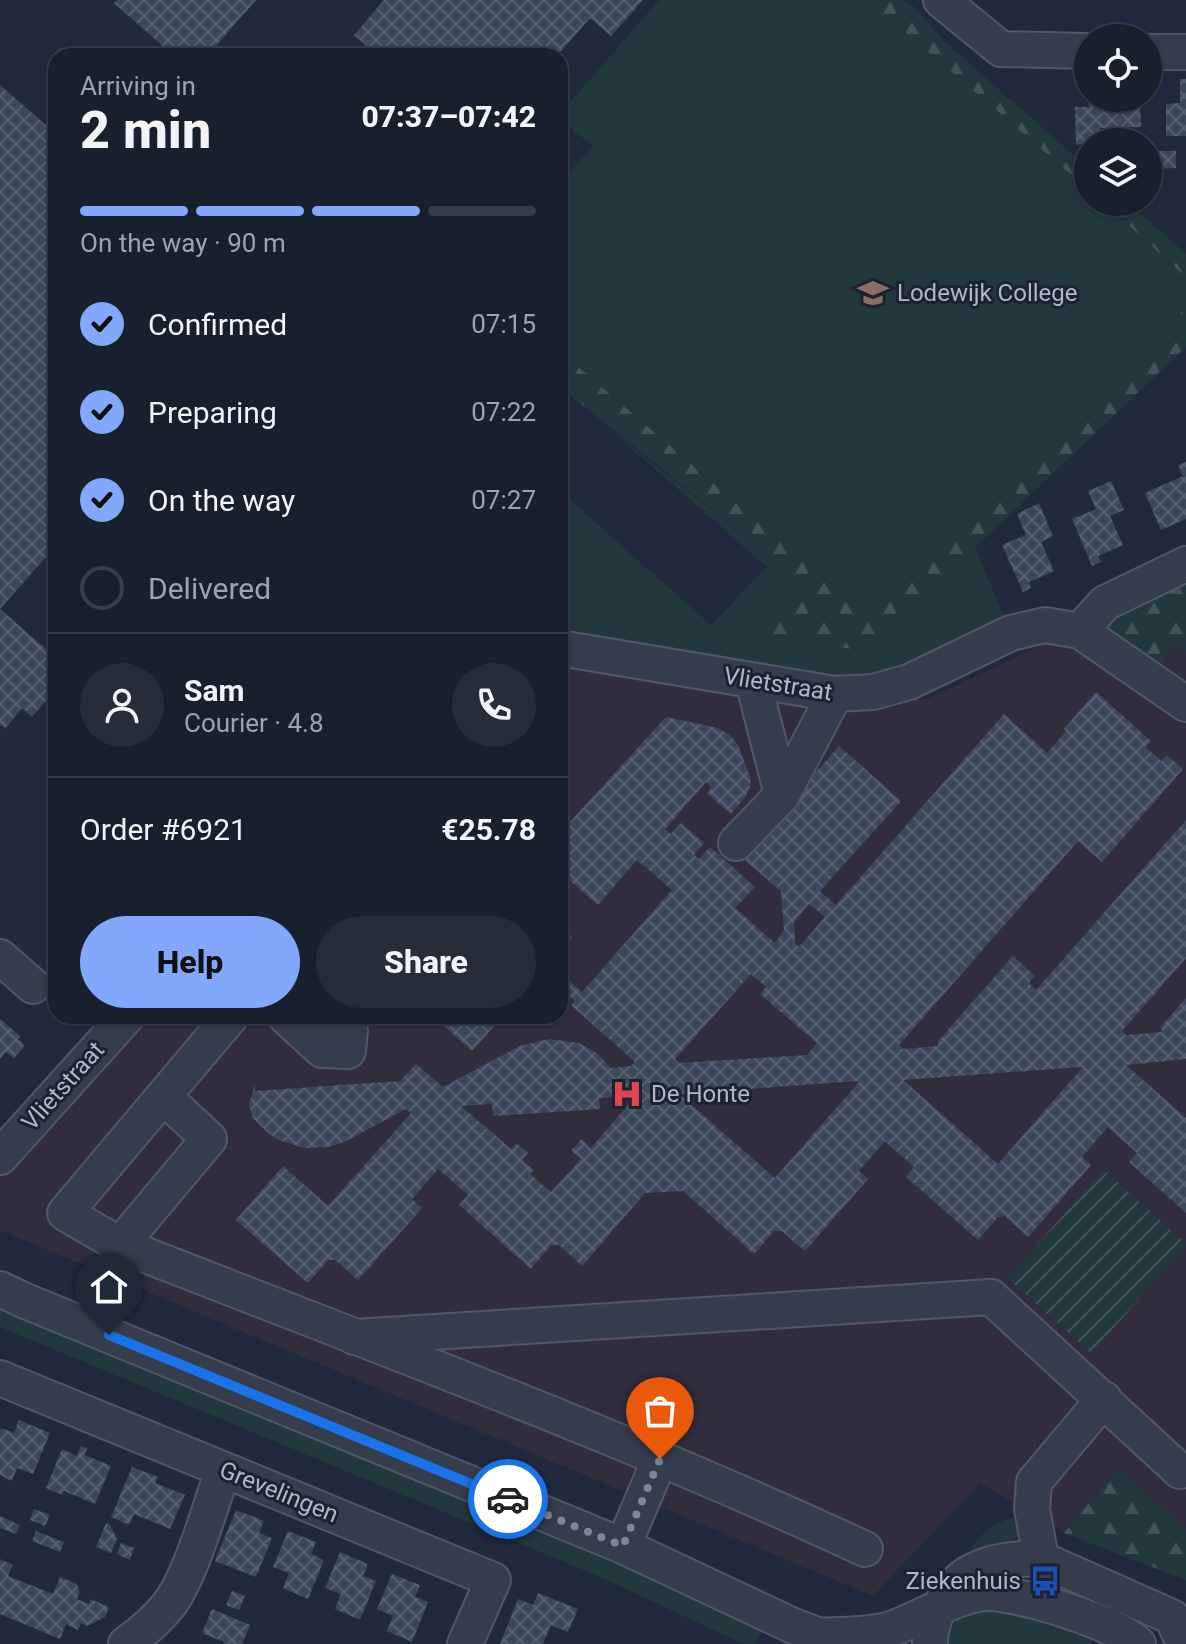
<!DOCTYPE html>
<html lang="en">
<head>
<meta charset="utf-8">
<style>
  body { margin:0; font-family:Roboto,sans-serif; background:#262d39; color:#f1f3f6; height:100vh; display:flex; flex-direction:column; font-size:30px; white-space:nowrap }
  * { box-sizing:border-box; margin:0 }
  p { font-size:26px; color:#9fa3aa }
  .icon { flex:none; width:44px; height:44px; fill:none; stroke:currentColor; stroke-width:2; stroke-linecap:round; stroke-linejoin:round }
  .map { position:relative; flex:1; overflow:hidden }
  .panel { position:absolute; left:48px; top:48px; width:520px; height:976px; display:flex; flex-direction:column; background:#19202d; border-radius:24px; box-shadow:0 2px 6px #0004,0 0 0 2px #373e49 }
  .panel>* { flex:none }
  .buttons { position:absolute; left:1074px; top:24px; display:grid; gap:16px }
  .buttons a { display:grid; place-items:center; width:88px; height:88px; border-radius:50%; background:#19202d; box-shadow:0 2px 6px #0004,0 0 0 2px #373e49; font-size:40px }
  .pin { position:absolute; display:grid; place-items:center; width:68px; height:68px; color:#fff; margin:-82px -34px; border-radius:50% 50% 50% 0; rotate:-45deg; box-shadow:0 0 8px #0007 }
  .pin .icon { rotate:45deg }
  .courier { position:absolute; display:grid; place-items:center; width:80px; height:80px; margin:-40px; border:6px solid #1a73e8; border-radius:50%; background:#fff; color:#222; box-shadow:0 2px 10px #0007 }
  .summary em { font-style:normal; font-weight:800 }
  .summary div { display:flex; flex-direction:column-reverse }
  .summary { display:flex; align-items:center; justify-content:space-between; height:136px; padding:0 32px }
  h1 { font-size:52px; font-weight:800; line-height:60px }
  .bar { display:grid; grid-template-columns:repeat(4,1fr); gap:12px 8px; align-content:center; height:96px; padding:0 32px }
  .bar i { height:10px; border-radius:6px; background:#373e49 }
  .bar .on { background:#82a7fb }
  .bar p { grid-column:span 4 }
  .line { display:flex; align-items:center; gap:20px; padding:0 32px; border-top:2px solid #373e49 }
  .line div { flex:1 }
  .round { display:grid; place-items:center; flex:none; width:84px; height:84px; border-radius:42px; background:#262d39 }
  ol { padding:0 32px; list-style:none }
  li { display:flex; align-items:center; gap:24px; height:88px }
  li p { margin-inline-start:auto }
  li .icon { padding:8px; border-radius:50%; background:#82a7fb; color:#111; stroke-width:4 }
  li:last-child { color:#9fa3aa }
  li i { width:44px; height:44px; border:4px solid #373e49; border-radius:50% }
  .primary-button { display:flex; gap:16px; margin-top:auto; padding:16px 32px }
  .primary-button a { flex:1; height:92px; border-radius:48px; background:#82a7fb; color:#111; font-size:32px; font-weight:800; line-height:92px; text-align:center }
  .primary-button a+a { background:#262d39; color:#f1f3f6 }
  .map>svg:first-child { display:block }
  .medical { fill:#312d3d }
  .grass { fill:#23383d }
  .forest { fill:url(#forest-firs) }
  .garden { fill:url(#garden-furrows) }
  .building { fill:url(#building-cross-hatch); fill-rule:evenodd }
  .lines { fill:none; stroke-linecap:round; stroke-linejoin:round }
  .minor-casing { stroke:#505766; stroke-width:38 }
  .minor { stroke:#353d4c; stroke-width:34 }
  .done { stroke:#7e8697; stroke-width:8; stroke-dasharray:0 14.4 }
  .route { stroke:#1a73e8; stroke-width:10 }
  .labels { text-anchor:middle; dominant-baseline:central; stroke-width:6; stroke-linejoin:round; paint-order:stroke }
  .poi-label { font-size:24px; fill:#b0b7c8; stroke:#1b2230; text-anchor:start }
  .street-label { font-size:24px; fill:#b0b7c8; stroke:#1b2230 }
</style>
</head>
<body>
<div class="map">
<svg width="1186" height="1644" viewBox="0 0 1186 1644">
  <defs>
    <pattern id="forest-firs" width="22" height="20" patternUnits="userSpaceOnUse" patternTransform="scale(2)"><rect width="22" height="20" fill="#23383d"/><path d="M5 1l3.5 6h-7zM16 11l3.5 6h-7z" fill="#405358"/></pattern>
    <pattern id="garden-furrows" width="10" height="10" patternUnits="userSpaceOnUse" patternTransform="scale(2)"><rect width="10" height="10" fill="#23383d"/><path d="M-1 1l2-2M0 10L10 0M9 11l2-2" fill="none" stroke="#405358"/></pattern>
    <pattern id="building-cross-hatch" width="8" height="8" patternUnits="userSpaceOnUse" patternTransform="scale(2)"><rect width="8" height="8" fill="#3d485b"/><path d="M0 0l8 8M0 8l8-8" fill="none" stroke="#566071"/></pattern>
  </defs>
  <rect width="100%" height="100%" fill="#212a3c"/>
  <polygon class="medical" points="1186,578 1186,1580 1064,1533 980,1483 873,1596 0,1230 0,1173 134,1016 560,1016 560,638 925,700"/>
  <g class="grass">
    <polygon points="659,0 868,0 1088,189 1088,202 1103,202 1186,277 1186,308 871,606 858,608 560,351 560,182 594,146 560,121 560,114"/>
    <polygon points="607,427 803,582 765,625 857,650 873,644 975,547 1007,624 930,660 877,675 813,677 560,628 560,491 711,625 767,567"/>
    <polygon points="0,1310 764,1624 756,1644 744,1644 598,1576 0,1327"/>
    <path d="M1011 1518 1019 1520 1021 1535 1003 1546 998 1543 967 1563 964 1558C976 1540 989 1524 1011 1518Z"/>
    <path d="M1006 1607 1095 1634 1092 1644H947C952 1610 975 1609 1006 1607Z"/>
  </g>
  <g class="forest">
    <polygon points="868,0 903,0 914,7 945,42 1088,168 1088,189"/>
    <polygon points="1103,202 1127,202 1186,254 1186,277"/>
    <polygon points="1186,308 1186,347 873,644 857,650 767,634 765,625 803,582 560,387 560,351 858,608 871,606"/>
    <polygon points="1186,581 1186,653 1172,645 1159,665 1107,631 1119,612"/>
    <polygon points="1118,1468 1186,1529 1186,1580 1064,1533"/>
  </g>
  <polygon class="garden" points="1104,1170 1186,1243 1186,1247 1091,1353 1007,1278"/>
  <g class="building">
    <polygon points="117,0 256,0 207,56 174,56 114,3"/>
    <polygon points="384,0 643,0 611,36 590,18 557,56 378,56 354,35"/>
    <polygon points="1180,79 1186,79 1186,136 1166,136 1166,104 1180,103"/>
    <polygon points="0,85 56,134 56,565 46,557 0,609"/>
    <polygon points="1089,98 1140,98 1141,127 1100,128 1100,142 1076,145 1075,107 1089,107"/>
    <polygon points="1158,151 1176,151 1176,168 1158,169"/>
    <polygon points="1186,462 1186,519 1161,530 1145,493 1183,476 1178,465"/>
    <polygon points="1111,481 1124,510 1110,516 1123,545 1098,556 1101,562 1092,566 1072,519 1096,509 1088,491"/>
    <polygon points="1039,503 1053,536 1041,542 1054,571 1029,582 1031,588 1023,592 1002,545 1026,535 1017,514"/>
    <polygon points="0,609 56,658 56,689 32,717 22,708 5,729 0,725"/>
    <path d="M1096 692 1151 741 1145 747 1161 761 1167 755 1183 769 1102 862 1078 841 899 1045 903 1049 938 1046V1041L1013 956 1035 976 1029 983 1036 990 1186 820V958L1122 1031 1126 1035 1162 1032 1161 1027 1186 998V1059L1126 1065 1186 1118V1213L1129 1162 1137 1153 1108 1127 1082 1157 1091 1165 1028 1237 1005 1216 998 1217 978 1240 906 1177 914 1167 885 1141 859 1171 868 1179 805 1251 782 1231H774L754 1254 683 1191 645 1193 582 1266 559 1245H551L531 1269 459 1205 468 1195 438 1169 412 1199 422 1208 358 1280 335 1260H328L308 1283 236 1220 283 1166 328 1206 411 1113 406 1109 346 1141 329 1147 304 1148 279 1140 267 1132 253 1118 249 1105 255 1085V1091L400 1081 416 1064 443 1087 520 1046 549 1039 579 1043 598 1054 611 1068 631 1066 635 1062 571 1005 575 1001 560 988V973L582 992 672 890 637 860 598 905 560 872V833L666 717 718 728 731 736 738 745 751 779 749 790 744 798 731 814 707 793 712 787 706 782 665 829 671 834 681 823 704 843 694 855 699 859 710 847 755 887 735 908 775 943 784 930 781 891 741 857 839 746 901 801 820 891 836 905 1004 714 1047 753 1066 731 1064 729ZM809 904 825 917 799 947 795 943 794 922ZM751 974 766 987 760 994 817 1043 807 1055 679 1063 675 1059ZM1080 1067 1082 1068 998 1164 903 1080ZM857 1081 859 1082 775 1178 679 1094ZM636 1096 591 1148 581 1139 571 1151 581 1159 551 1192 530 1174 534 1170 522 1160 528 1153 516 1143 511 1149 461 1106 492 1104 493 1116 600 1109 599 1098Z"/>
    <polygon points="560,926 572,937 560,951"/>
    <polygon points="433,1016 503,1016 472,1051"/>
    <polygon points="0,1019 20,1036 18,1039 25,1045 14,1058 6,1052 0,1059"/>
    <polygon points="19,1420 50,1433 33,1474 17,1468 12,1481 0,1475 0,1431 1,1428 14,1433"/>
    <polygon points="81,1446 87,1448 85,1455 111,1466 95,1504 64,1491 62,1495 46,1488 62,1449 77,1456"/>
    <polygon points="132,1467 158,1477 155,1483 185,1495 170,1529 134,1514 129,1525 111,1517"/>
    <polygon points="34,1509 50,1515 45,1526 30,1520"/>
    <polygon points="236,1510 264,1521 259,1533 272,1538 256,1577 215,1561"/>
    <polygon points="0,1516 20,1525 16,1534 0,1528"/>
    <polygon points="106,1523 110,1525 117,1539 111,1553 96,1547"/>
    <polygon points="36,1531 64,1542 60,1552 32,1541"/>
    <polygon points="288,1531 316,1542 311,1554 324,1560 308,1599 283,1588 289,1573 273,1567"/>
    <polygon points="121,1543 134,1548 130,1560 117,1554"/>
    <polygon points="340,1552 368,1564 363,1576 376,1581 360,1620 335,1609 341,1594 325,1588"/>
    <polygon points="0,1559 13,1565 8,1576 53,1594 60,1577 77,1584 80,1592 77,1599 89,1604 90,1599 109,1607 105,1617 87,1626 81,1623 78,1630 66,1624 60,1639 0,1614"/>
    <polygon points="392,1574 420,1585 415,1597 428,1602 412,1642 387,1631 393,1616 377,1609"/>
    <polygon points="232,1591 245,1596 239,1610 226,1605"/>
    <polygon points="538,1593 578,1609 568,1632 551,1625 543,1644 500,1644 518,1599 533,1605"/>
    <polygon points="212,1609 250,1625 242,1644 223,1644 224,1642 202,1633"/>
  </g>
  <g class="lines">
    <g class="minor-casing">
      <g id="minor">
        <polyline points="941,0 1001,49 1088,51"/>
        <polyline points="1148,52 1186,52"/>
        <polyline points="1080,631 1105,603 1186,564"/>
        <polyline points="560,648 835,694 873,692 909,682 1011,633 1045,625 1080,631 1186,704"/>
        <polyline points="753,681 782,795 835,694"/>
        <polyline points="736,843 782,795"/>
        <polyline points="0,957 33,986"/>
        <polyline points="285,1016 322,1050 348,1051 350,1031 335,1016"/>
        <polyline points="164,1097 209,1139 120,1245 65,1213 231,1016"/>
        <polyline points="0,1157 127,1016"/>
        <path d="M120 1245C370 1343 622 1436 865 1549"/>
        <polyline points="0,1289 23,1300 623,1546 791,1625 841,1644"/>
        <polyline points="354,1337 991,1297 1180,1471"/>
        <polyline points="0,1378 493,1580 465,1644"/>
        <polyline points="623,1546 660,1459"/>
        <polyline points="1041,1559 1032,1509 1034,1482 1104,1399"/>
        <path d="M817 1636C840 1634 869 1636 891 1629 918 1620 960 1593 988 1593 1019 1593 1117 1623 1138 1644"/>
        <path d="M126 1644C143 1632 158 1619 171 1602 192 1572 210 1507 223 1470"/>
        <path d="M930 1644C929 1619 950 1582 973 1571 994 1560 1018 1558 1041 1559L1172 1617 1184 1644"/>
      </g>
    </g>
    <use href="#minor" class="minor"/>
  </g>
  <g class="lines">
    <polyline class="done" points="508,1499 623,1546 660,1459"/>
    <polyline class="route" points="109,1335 508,1499"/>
  </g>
  <defs>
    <g id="school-bare" transform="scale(2.4)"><path d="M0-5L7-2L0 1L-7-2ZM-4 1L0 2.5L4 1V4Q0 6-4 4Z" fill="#8d6e63" stroke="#1b2230" stroke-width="2.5" paint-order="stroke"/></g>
    <g id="hospital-bare" transform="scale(2.4)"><path d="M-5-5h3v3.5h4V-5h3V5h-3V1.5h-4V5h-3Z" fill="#e0444e" stroke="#1b2230" stroke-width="2.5" paint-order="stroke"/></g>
    <g id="bus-bare" transform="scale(2.4)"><path d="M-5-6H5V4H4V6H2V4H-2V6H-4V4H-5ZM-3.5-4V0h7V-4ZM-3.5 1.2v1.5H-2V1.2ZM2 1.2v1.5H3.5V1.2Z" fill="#1a4fb4" stroke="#1b2230" stroke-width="2.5" paint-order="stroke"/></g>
  </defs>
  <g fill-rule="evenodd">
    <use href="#school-bare" x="873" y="293"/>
    <use href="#hospital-bare" x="627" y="1094"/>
    <use href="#bus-bare" x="1045" y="1581"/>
  </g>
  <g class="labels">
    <g class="poi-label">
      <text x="897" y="293">Lodewijk College</text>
      <text x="651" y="1094">De Honte</text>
      <text x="1021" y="1581" text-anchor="end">Ziekenhuis</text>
    </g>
    <g class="street-label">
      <text transform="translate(778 684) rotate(9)">Vlietstraat</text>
      <text transform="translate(63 1086) rotate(-48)">Vlietstraat</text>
      <text transform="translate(279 1492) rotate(22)">Grevelingen</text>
    </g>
  </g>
</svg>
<div class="buttons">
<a><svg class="icon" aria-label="locate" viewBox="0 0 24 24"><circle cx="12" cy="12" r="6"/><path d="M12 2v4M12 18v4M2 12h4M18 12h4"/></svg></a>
<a><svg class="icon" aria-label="layers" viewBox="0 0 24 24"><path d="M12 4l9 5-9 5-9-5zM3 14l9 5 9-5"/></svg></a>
</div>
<div class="pin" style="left:660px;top:1459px;background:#ea580c"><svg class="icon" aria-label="bag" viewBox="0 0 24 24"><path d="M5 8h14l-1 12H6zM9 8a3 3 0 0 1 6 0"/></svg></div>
<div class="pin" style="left:109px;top:1335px;background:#1f2937"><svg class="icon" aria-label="home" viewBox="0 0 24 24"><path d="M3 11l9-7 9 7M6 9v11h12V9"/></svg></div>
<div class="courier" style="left:508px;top:1499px"><svg class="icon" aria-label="car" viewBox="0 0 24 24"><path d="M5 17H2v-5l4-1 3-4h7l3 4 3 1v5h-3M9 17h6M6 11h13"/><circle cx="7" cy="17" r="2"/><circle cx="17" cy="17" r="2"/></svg></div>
<section class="panel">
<div class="summary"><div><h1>2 min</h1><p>Arriving in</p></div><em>07:37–07:42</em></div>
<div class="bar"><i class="on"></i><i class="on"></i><i class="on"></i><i></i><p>On the way · 90 m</p></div>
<ol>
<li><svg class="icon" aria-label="check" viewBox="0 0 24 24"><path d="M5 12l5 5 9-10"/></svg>Confirmed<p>07:15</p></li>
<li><svg class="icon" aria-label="check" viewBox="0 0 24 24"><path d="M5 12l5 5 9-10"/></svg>Preparing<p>07:22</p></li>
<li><svg class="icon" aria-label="check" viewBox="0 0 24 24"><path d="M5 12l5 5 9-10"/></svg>On the way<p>07:27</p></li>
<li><i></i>Delivered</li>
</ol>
<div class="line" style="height:144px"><a class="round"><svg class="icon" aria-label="person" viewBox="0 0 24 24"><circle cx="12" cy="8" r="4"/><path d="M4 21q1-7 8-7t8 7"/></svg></a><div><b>Sam</b><p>Courier · 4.8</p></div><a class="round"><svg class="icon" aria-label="phone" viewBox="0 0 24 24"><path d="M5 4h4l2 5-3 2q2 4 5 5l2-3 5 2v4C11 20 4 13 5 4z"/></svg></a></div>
<div class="line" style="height:104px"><div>Order #6921</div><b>€25.78</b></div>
<div class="primary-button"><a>Help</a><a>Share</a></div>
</section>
</div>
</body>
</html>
